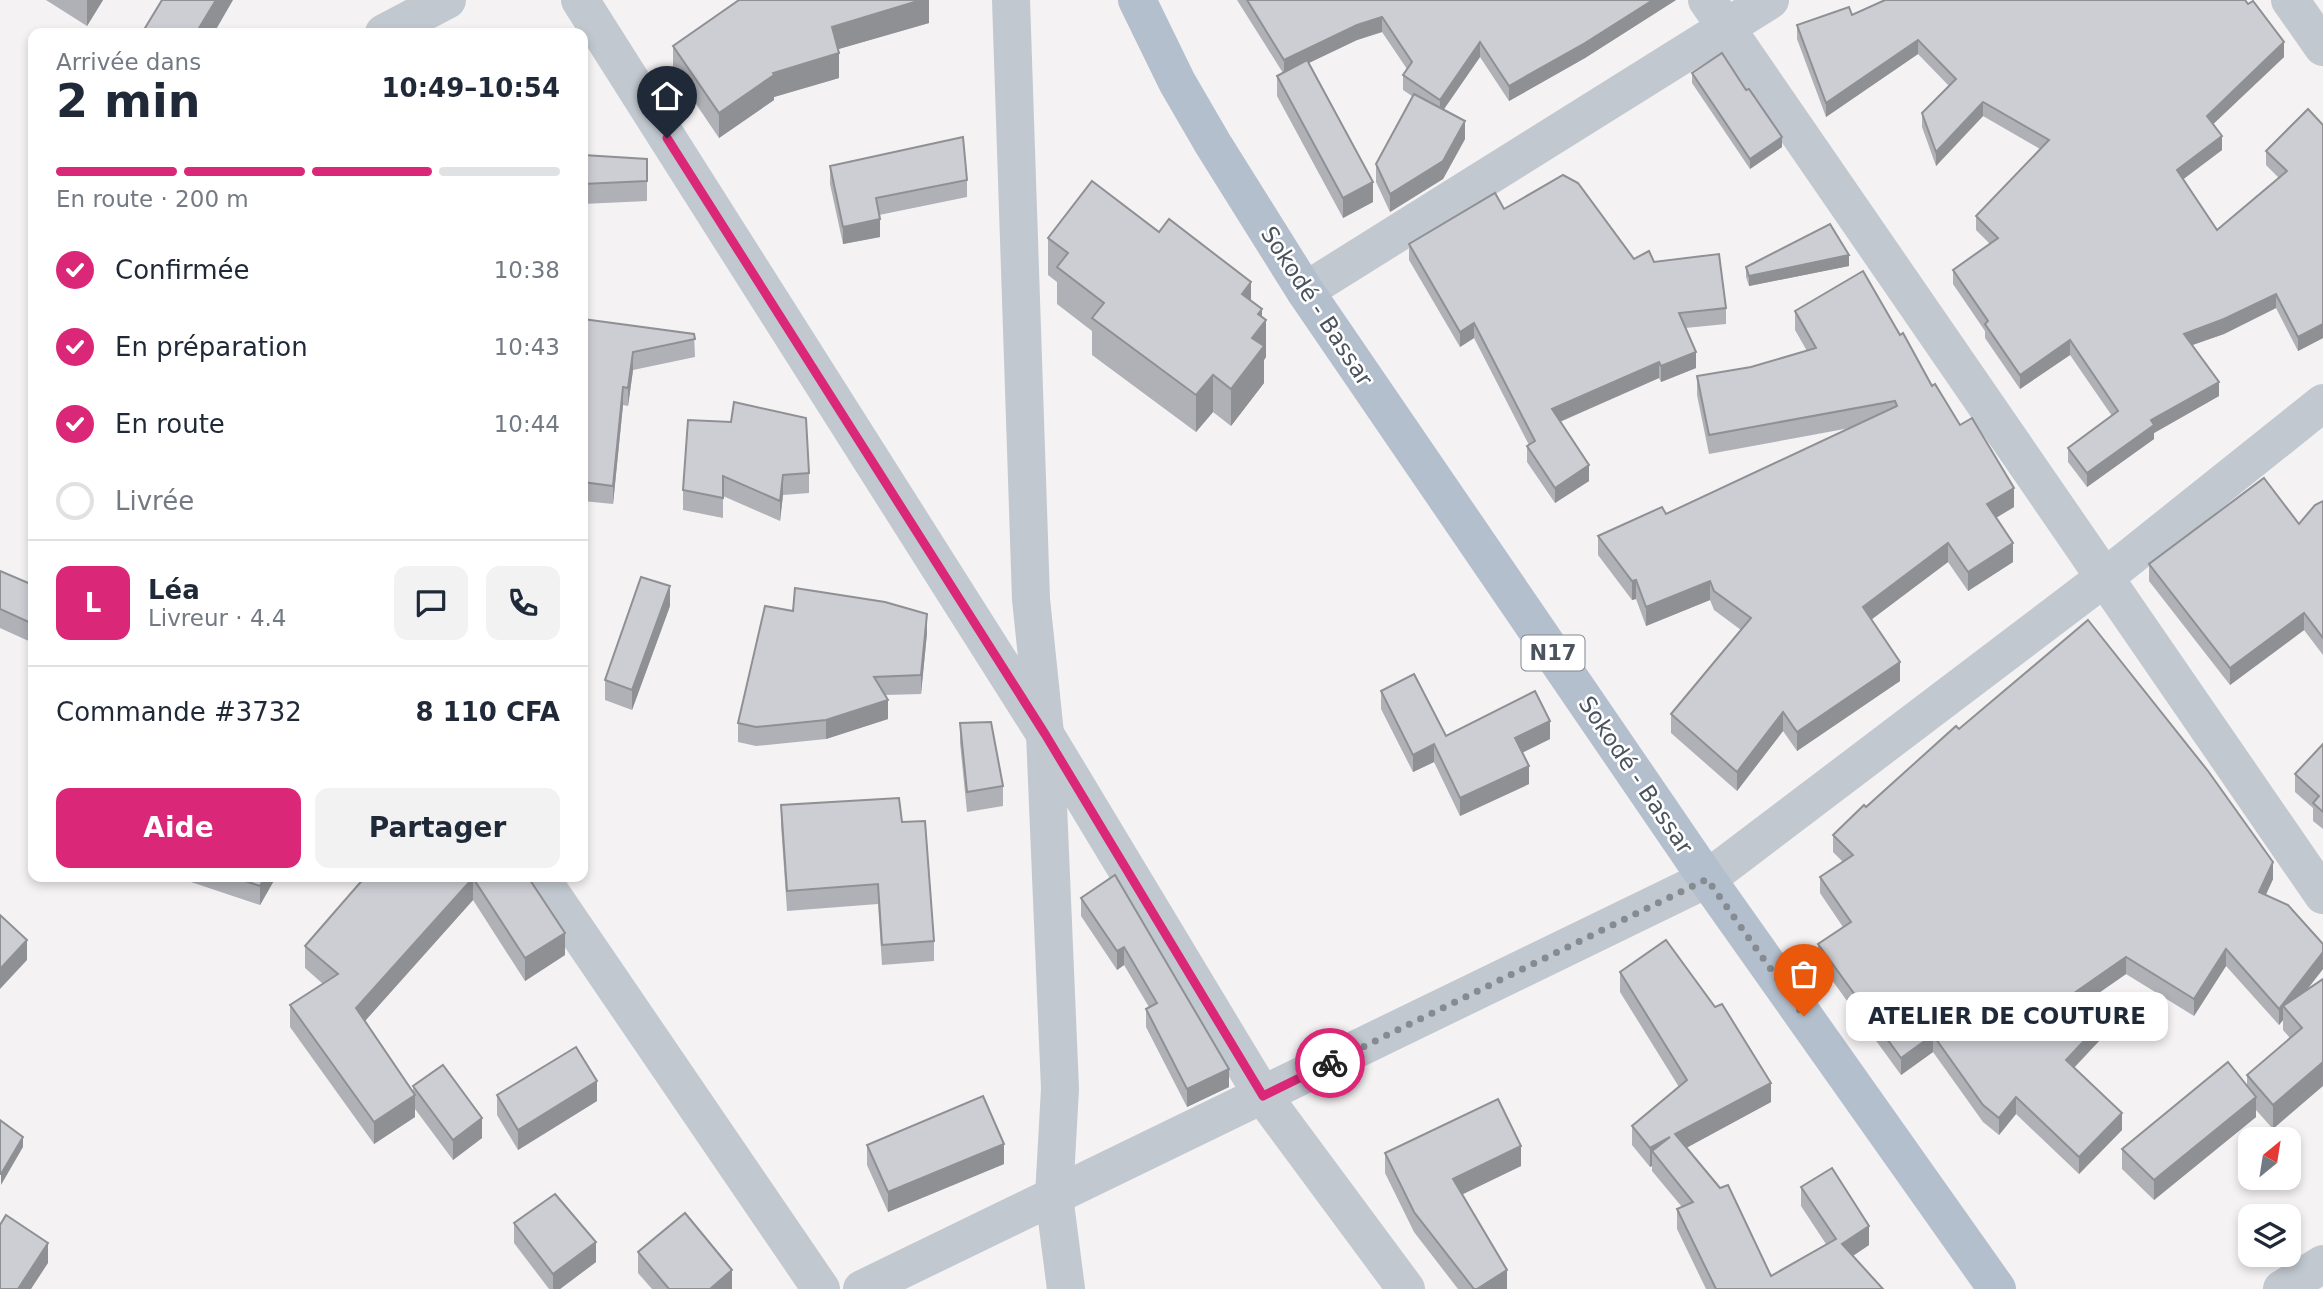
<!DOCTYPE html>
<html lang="fr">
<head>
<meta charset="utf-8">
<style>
  body { margin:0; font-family:"DejaVu Sans",sans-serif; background:#f2f2f3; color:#1f2937; height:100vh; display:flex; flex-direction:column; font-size:26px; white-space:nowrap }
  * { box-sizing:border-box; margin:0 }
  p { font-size:23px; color:#747a83 }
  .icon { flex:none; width:38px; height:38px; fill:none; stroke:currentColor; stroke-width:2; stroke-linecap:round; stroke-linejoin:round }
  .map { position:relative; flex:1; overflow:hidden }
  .details { position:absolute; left:28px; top:28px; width:560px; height:854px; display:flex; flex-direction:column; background:#fff; border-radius:14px; box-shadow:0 4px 10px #0003 }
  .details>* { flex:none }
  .needle { width:46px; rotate:30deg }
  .fabs { position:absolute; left:2238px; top:1127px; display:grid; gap:14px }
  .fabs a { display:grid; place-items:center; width:63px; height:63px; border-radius:14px; background:#fff; box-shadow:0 4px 10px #0003; font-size:35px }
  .pin { position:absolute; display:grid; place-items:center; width:60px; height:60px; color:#fff; margin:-72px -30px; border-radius:50% 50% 50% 0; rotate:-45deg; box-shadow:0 0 7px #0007 }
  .pin .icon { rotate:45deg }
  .courier { position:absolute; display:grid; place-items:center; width:70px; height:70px; margin:-35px; border:5px solid #db2777; border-radius:50%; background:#fff; color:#222; box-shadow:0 2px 9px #0007 }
  .bubble { position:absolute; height:49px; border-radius:14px; background:#fff; box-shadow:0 4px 10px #0003; font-size:23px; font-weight:600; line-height:49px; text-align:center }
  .summary em { font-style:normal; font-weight:600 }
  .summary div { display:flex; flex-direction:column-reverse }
  .summary { display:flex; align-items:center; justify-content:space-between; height:119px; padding:0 28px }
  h1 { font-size:46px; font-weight:600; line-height:52px }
  .bar { display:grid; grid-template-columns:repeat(4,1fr); gap:10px 7px; align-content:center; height:84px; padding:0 28px }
  .bar i { height:9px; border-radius:5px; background:#e0e1e3 }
  .bar .current { background:#db2777 }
  .bar p { grid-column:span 4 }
  .line { display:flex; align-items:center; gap:18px; padding:0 28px; border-top:2px solid #e0e1e3 }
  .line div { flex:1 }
  .round { display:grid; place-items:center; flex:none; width:74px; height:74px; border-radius:14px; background:#f2f2f3 }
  ol { padding:0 28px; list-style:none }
  li { display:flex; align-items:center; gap:21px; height:77px }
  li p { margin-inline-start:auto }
  li .icon { padding:7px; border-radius:50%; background:#db2777; color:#fff; stroke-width:4 }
  li:last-child { color:#747a83 }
  li i { width:38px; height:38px; border:4px solid #e0e1e3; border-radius:50% }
  .button { display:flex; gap:14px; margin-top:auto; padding:14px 28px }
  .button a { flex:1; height:80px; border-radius:14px; background:#db2777; color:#fff; font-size:28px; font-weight:600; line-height:80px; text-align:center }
  .button a+a { background:#f2f2f3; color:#1f2937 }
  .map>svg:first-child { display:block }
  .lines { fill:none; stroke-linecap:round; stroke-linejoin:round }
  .minor { stroke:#c1c8cf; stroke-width:38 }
  .primary { stroke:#b4bfcd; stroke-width:38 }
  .wall { fill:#afb1b6 }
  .shaded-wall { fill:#8f9094 }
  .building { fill:#ccced4; stroke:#8f9094; stroke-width:2 }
  .done { stroke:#868b92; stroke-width:7; stroke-dasharray:0 12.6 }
  .route { stroke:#db2777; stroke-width:9 }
  .labels { text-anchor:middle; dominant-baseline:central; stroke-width:5; stroke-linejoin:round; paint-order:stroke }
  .shield { fill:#fff; stroke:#81878e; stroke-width:2 }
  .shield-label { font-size:21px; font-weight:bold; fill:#4b545e }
  .street-label { font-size:23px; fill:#4b545e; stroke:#fff }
</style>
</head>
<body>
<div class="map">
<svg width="2323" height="1289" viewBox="0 0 2323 1289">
  <rect width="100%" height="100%" fill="#f4f2f2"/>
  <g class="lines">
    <g class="minor">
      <polyline points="580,0 1045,734 1263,1096 1406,1289"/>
      <polyline points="1011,0 1031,599 1045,734 1060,1089 1054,1196 1066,1289"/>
      <polyline points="1707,0 2323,895"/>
      <polyline points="2290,0 2323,47"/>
      <polyline points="384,33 447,0"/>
      <polyline points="1305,291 1770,0"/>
      <polyline points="540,877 821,1289"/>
      <polyline points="862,1289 1707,879 2104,578 2323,403"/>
      <polyline points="2282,1289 2323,1264"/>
    </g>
    <polyline class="primary" points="1137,0 1177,82 1213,144 1305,291 1707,879 1997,1289"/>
  </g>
  <g class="wall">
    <polygon points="46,0 103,0 87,26"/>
    <polygon points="929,0 929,23 838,49 839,78 774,97 774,100 719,138 673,70 673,46"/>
    <polygon points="1237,0 1676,0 1585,58 1509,101 1480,57 1443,110 1465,139 1443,179 1390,212 1376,182 1376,164 1412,96 1403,90 1403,75 1407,69 1382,32 1357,40 1308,63 1373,202 1343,218 1277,96 1277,76 1283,73"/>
    <polygon points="1852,15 2284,57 2213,124 2222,150 2183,179 2217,230 2279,178 2266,165 2266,151 2323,125 2323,338 2298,351 2276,308 2224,334 2192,345 2219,396 2154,433 2154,439 2087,487 2068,462 2068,448 2112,416 2070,355 2020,389 1985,338 1985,331 1953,284 1953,270 1990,244 1976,230 1976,216 2040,149 1983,116 1936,166 1922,127 1922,113 1949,86 1918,54 1826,117 1797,39 1797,25"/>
    <polygon points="1692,73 1782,147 1750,169 1692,83"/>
    <polygon points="583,155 647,159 647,201 583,204"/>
    <polygon points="830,166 967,180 967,197 879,215 880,237 843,244 830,184"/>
    <polygon points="1504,209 1634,259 1654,262 1726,308 1726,324 1685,328 1696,368 1661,382 1659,378 1560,422 1589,481 1555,503 1527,462 1527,446 1529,445 1474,338 1460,347 1409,260 1409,244"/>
    <polygon points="1048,238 1262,317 1266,357 1264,360 1264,383 1231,426 1213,412 1196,432 1092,355 1092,331 1057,304 1057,282 1048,275"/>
    <polygon points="1849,266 1749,286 1746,277 1746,267"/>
    <polygon points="1795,311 1900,335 1932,386 1960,425 2014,507 1996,518 2013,562 1968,591 1948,562 1871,619 1900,681 1797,751 1783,731 1737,791 1671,733 1671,714 1741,630 1714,610 1710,600 1646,626 1636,599 1632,600 1598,555 1598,536 1666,514 1850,428 1709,454 1697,395 1697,376 1751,367 1807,351 1795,330"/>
    <polygon points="583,319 694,334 695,357 633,370 628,406 623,405 613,504 583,501"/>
    <polygon points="688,420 809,473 809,493 783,495 780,521 723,496 723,518 683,510 683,490"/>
    <polygon points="2323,501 2323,655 2304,630 2230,685 2149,581 2149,564 2299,524"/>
    <polygon points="0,571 33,585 33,643 0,628"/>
    <polygon points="670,606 632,710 605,700 605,680"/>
    <polygon points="927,633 921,694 885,695 888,719 826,739 756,746 738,742 738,723"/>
    <polygon points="1381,691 1446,736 1550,739 1522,753 1529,784 1460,816 1434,762 1413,772 1381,709"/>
    <polygon points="960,723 1003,786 1003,806 967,812 960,743"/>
    <polygon points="1959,729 2273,879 2266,895 2323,969 2306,990 2323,979 2273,1129 2256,1110 2256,1117 2154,1200 2122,1169 2122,1149 2247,1085 2247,1075 2290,1038 2283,1030 2283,1020 2279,1025 2226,966 2194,1016 2126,974 2080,1006 2099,1041 2074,1068 2122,1130 2079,1174 2016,1114 1999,1135 1983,1122 1933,1052 1901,1075 1818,961 1818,944 1843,927 1820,893 1820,877 1843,862 1833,852 1833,835"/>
    <polygon points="2323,744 2323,829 2313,821 2313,808 2295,792 2295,774"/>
    <polygon points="781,805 902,822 934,941 934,961 882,965 878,904 787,911 781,825"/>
    <polygon points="1115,875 1229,1087 1187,1107 1146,1027 1146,1009 1149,1007 1124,965 1117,970 1081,916 1081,898"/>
    <polygon points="176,877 276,877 260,905"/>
    <polygon points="365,877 528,877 565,955 525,981 473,900 365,1021 413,1092 413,1086 482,1138 453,1160 415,1109 415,1117 374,1144 290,1027 290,1005 323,984 305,968 305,946"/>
    <polygon points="1620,972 1771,1102 1686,1148 1771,1276 1826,1244 1801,1206 1801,1187 1869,1245 1853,1256 1883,1289 1706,1289 1677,1229 1677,1209 1682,1207 1652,1171 1652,1166 1650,1167 1632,1145 1632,1126 1679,1087 1620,992"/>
    <polygon points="497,1095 597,1101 518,1150 497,1115"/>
    <polygon points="867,1145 1004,1164 888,1212 867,1165"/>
    <polygon points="1385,1153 1521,1166 1462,1194 1507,1289 1458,1289 1414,1232 1385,1173"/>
    <polygon points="514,1223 596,1262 560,1289 549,1289 514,1243"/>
    <polygon points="638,1252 732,1289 652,1289 638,1273"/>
  </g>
  <g class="shaded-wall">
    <polygon points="87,0 103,0 87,26"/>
    <polygon points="216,0 233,0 214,33 196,33"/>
    <polygon points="921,0 929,0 929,23 832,51 832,27"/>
    <polygon points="1653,0 1676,0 1585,58 1509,101 1509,86"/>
    <polygon points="1382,17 1382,32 1357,40 1284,75 1284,60 1357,25"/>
    <polygon points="1918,40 1918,54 1826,117 1826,103"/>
    <polygon points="1480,42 1480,57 1440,115 1440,100"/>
    <polygon points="2284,42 2284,57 2207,130 2207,116"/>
    <polygon points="839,53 839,78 774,97 774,100 719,138 719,113 773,73"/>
    <polygon points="1983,102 1983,116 1936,166 1936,152"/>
    <polygon points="1465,121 1465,139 1443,179 1390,212 1390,194"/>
    <polygon points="2222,136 2222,150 2177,184 2177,170"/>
    <polygon points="1782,137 1782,147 1750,169 1750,159"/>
    <polygon points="1373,182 1373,202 1343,218 1343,198"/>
    <polygon points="880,219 880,237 843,244 843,227"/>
    <polygon points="1849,255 1849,266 1749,286 1749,276"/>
    <polygon points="1251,282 1251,319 1242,294"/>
    <polygon points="2276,294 2276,308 2224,334 2184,348 2184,334"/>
    <polygon points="1262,309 1262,325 1266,320 1266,357 1264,360 1264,383 1231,426 1231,389 1258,314"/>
    <polygon points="1474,323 1474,338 1460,347 1460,332"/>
    <polygon points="2323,324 2323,338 2298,351 2298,337"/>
    <polygon points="2070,340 2070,355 2020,389 2020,375"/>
    <polygon points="633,352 633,370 628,406 628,388"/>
    <polygon points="1696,352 1696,368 1661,382 1661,366"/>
    <polygon points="1659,362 1659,378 1552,425 1552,409"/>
    <polygon points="1213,375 1213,412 1196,432 1196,395"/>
    <polygon points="2219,382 2219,396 2154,433 2154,439 2087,487 2087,473 2151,420"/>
    <polygon points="623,387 623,405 613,504 613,486"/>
    <polygon points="1589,465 1589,481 1555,503 1555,488"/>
    <polygon points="783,475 783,495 780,521 780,501"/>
    <polygon points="2014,488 2014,507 1987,523 1987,504"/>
    <polygon points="1948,543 1948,562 1863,626 1863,607"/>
    <polygon points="2013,543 2013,562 1968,591 1968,572"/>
    <polygon points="1636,580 1636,599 1632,600 1632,581"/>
    <polygon points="1710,581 1710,600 1646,626 1646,607"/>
    <polygon points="670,586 670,606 632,710 632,690"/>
    <polygon points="2304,613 2304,630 2230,685 2230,668"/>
    <polygon points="927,614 927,633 921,694 921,675"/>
    <polygon points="1900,662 1900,681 1797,751 1797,732"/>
    <polygon points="888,700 888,719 826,739 826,720"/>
    <polygon points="1783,712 1783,731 1737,791 1737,772"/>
    <polygon points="1550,721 1550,739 1515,756 1515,738"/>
    <polygon points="1434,744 1434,762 1413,772 1413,755"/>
    <polygon points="1529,766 1529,784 1460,816 1460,798"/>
    <polygon points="2273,862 2273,879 2259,909 2259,892"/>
    <polygon points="265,877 276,877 260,905 260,886"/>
    <polygon points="473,878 473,900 356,1031 356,1008"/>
    <polygon points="565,933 565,955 525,981 525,958"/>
    <polygon points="27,940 27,960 0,989 0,969"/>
    <polygon points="1124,947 1124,965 1117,970 1117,951"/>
    <polygon points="2226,949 2226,966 2194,1016 2194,999"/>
    <polygon points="2323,952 2323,969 2289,1013 2283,1006 2283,1020 2279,1025 2279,1009"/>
    <polygon points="2126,957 2126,974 2070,1013 2070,996"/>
    <polygon points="2099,1025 2099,1041 2066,1076 2066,1060"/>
    <polygon points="1933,1035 1933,1052 1901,1075 1901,1058"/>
    <polygon points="2323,1062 2323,1086 2273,1129 2273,1105"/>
    <polygon points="1229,1069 1229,1087 1187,1107 1187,1089"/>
    <polygon points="597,1081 597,1101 518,1150 518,1130"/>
    <polygon points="1771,1083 1771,1102 1675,1154 1675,1134"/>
    <polygon points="415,1095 415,1117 374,1144 374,1122"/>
    <polygon points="2016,1097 2016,1114 1999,1135 1999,1118"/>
    <polygon points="2256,1097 2256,1117 2154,1200 2154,1180"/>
    <polygon points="2122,1113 2122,1130 2079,1174 2079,1157"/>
    <polygon points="482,1118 482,1138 453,1160 453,1140"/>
    <polygon points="23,1137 23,1147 1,1185 1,1174"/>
    <polygon points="1670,1137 1652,1151 1652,1166 1650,1167 1650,1148"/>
    <polygon points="1004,1144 1004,1164 888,1212 888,1192"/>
    <polygon points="1521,1146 1521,1166 1453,1199 1453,1179"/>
    <polygon points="1869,1226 1869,1245 1842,1263 1842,1244"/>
    <polygon points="596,1242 596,1262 560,1289 553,1289 553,1274"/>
    <polygon points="48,1243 48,1263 31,1289 18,1289"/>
    <polygon points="732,1270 732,1289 710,1289"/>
    <polygon points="1507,1270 1507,1289 1477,1289"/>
  </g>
  <g class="building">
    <polygon points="162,0 216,0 196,33 142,33"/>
    <polygon points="739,0 921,0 832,27 839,53 773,73 774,75 719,113 673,46"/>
    <polygon points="1247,0 1653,0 1585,43 1509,86 1480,42 1440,100 1403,75 1412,62 1382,17 1357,25 1284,60"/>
    <polygon points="1885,0 2245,0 2248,4 2253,1 2284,42 2207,116 2222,136 2177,170 2217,230 2287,171 2266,151 2308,109 2323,125 2323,324 2298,337 2276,294 2224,319 2184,334 2219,382 2151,420 2154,425 2087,473 2068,448 2118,411 2070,340 2020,375 1985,324 1988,321 1953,270 1998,238 1976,216 2049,140 1983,102 1936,152 1922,113 1956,79 1918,40 1826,103 1797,25 1849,7 1852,15"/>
    <polygon points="1722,53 1746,90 1749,89 1782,137 1750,159 1692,73"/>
    <polygon points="1307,60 1373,182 1343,198 1277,76"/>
    <polygon points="1414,94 1465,121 1443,161 1390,194 1376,164"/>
    <polygon points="963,137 967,180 876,198 880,219 843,227 830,166"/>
    <polygon points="583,155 647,159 647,181 583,184"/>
    <polygon points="1563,175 1578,183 1634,259 1649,251 1654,262 1719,254 1726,308 1679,313 1696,352 1661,366 1659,362 1552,409 1589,465 1555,488 1527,446 1535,441 1474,323 1460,332 1409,244 1495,193 1504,209"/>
    <polygon points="1092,181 1159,232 1169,219 1251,282 1242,294 1262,309 1258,314 1266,320 1252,338 1264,346 1231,389 1213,375 1196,395 1092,318 1104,303 1057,267 1068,253 1048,238"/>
    <polygon points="1830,224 1849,255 1749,276 1746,267"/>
    <polygon points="1863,271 1900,335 1903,333 1932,386 1935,384 1960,425 1972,418 2014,488 1987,504 2013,543 1968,572 1948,543 1863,607 1900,662 1797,732 1783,712 1737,772 1671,714 1751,618 1714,591 1710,581 1646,607 1636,580 1632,581 1598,536 1662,507 1666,514 1897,406 1895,401 1709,435 1697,376 1751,367 1816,348 1795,311"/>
    <polygon points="583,319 694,334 695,339 633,352 628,388 623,387 613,486 583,482"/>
    <polygon points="734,402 806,418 809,473 783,475 780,501 723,476 723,498 683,490 688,420 731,422"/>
    <polygon points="2264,478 2299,524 2315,505 2323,501 2323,638 2304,613 2230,668 2149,564"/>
    <polygon points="0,571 33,585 33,624 0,609"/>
    <polygon points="641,577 670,586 632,690 605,680"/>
    <polygon points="795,588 885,602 927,614 921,675 874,677 888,700 826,720 756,727 738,723 765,606 793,611"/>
    <polygon points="2088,620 2208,771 2273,862 2259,892 2288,905 2323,944 2323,952 2279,1009 2226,949 2194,999 2126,957 2070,996 2099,1025 2066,1060 2122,1113 2079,1157 2016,1097 1999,1118 1983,1105 1933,1035 1901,1058 1818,944 1851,922 1820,877 1853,855 1833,835 1864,805 1866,807 1956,726 1959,729"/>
    <polygon points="1414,674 1446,736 1535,691 1550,721 1515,738 1529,766 1460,798 1434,744 1413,755 1381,691"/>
    <polygon points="991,722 1003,786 967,792 960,723"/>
    <polygon points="2323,744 2323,812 2313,803 2319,796 2295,774"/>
    <polygon points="899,798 902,822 925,821 934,941 882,945 878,884 787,891 781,805"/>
    <polygon points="1115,875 1229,1069 1187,1089 1146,1009 1157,1003 1124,947 1117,951 1081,898"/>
    <polygon points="233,877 265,877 260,886"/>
    <polygon points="365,877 528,877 565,933 525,958 473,878 356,1008 415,1095 374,1122 290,1005 338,974 305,946"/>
    <polygon points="0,915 27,940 0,969"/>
    <polygon points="1666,940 1715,1007 1722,1004 1771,1083 1675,1134 1720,1188 1728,1185 1771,1276 1836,1239 1801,1187 1832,1168 1869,1226 1842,1244 1883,1289 1716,1289 1677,1209 1693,1202 1652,1151 1670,1137 1650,1148 1632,1126 1687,1080 1620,972"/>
    <polygon points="2323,979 2323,1062 2273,1105 2247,1075 2302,1028 2283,1006"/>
    <polygon points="576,1047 597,1081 518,1130 497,1095"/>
    <polygon points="2228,1062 2256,1097 2154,1180 2122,1149"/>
    <polygon points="443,1065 482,1118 453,1140 413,1086"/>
    <polygon points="983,1096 1004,1144 888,1192 867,1145"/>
    <polygon points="1498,1099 1521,1146 1453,1179 1507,1270 1477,1289 1474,1289 1414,1212 1385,1153"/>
    <polygon points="0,1120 23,1137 1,1174 0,1174"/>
    <polygon points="555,1194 596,1242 553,1274 514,1223"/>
    <polygon points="685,1213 732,1270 710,1289 669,1289 638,1252"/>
    <polygon points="6,1215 48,1243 18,1289 0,1289 0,1225"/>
  </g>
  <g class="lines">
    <polyline class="done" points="1330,1063 1707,879 1804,1016"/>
    <polyline class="route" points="667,138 1045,734 1263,1096 1330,1063"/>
  </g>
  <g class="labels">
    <rect class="shield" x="1521.5" y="635.5" width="63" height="35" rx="5"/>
    <g class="shield-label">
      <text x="1553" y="653">N17</text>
    </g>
    <g class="street-label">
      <text transform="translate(1317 306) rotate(57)">Sokodé - Bassar</text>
      <text transform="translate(1636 775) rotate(56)">Sokodé - Bassar</text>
    </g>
  </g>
</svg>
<div class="fabs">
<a><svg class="needle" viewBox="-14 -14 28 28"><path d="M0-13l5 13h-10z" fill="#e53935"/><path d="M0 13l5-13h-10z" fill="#747a83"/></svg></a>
<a><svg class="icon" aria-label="layers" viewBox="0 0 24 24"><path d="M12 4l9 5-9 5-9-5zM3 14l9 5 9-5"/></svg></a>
</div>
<div class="pin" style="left:1804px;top:1016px;background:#ea580c"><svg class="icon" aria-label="bag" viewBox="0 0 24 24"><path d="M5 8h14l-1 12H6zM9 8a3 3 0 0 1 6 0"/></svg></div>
<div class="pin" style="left:667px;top:138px;background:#1f2937"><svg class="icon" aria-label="home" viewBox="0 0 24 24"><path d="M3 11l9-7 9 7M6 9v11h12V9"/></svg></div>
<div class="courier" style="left:1330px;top:1063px"><svg class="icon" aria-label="bike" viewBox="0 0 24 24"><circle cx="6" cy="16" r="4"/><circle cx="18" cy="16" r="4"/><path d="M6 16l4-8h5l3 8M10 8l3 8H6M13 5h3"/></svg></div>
<div class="bubble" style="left:1846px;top:992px;width:322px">ATELIER DE COUTURE</div>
<section class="details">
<div class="summary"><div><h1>2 min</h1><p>Arrivée dans</p></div><em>10:49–10:54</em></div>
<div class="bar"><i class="current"></i><i class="current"></i><i class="current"></i><i></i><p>En route · 200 m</p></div>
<ol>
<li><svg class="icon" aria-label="check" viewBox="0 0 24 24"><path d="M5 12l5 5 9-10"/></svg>Confirmée<p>10:38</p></li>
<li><svg class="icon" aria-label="check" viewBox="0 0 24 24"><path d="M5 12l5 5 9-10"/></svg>En préparation<p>10:43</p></li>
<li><svg class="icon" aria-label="check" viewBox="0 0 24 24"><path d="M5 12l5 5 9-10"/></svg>En route<p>10:44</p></li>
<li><i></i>Livrée</li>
</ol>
<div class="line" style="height:126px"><b class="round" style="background:#db2777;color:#fff">L</b><div><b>Léa</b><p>Livreur · 4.4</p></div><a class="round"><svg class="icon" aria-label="chat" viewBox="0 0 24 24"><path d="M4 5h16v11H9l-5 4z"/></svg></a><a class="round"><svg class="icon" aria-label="phone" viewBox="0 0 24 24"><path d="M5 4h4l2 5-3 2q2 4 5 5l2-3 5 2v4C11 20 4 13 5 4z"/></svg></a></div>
<div class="line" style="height:91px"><div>Commande #3732</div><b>8 110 CFA</b></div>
<div class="button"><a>Aide</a><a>Partager</a></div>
</section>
</div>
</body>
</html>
